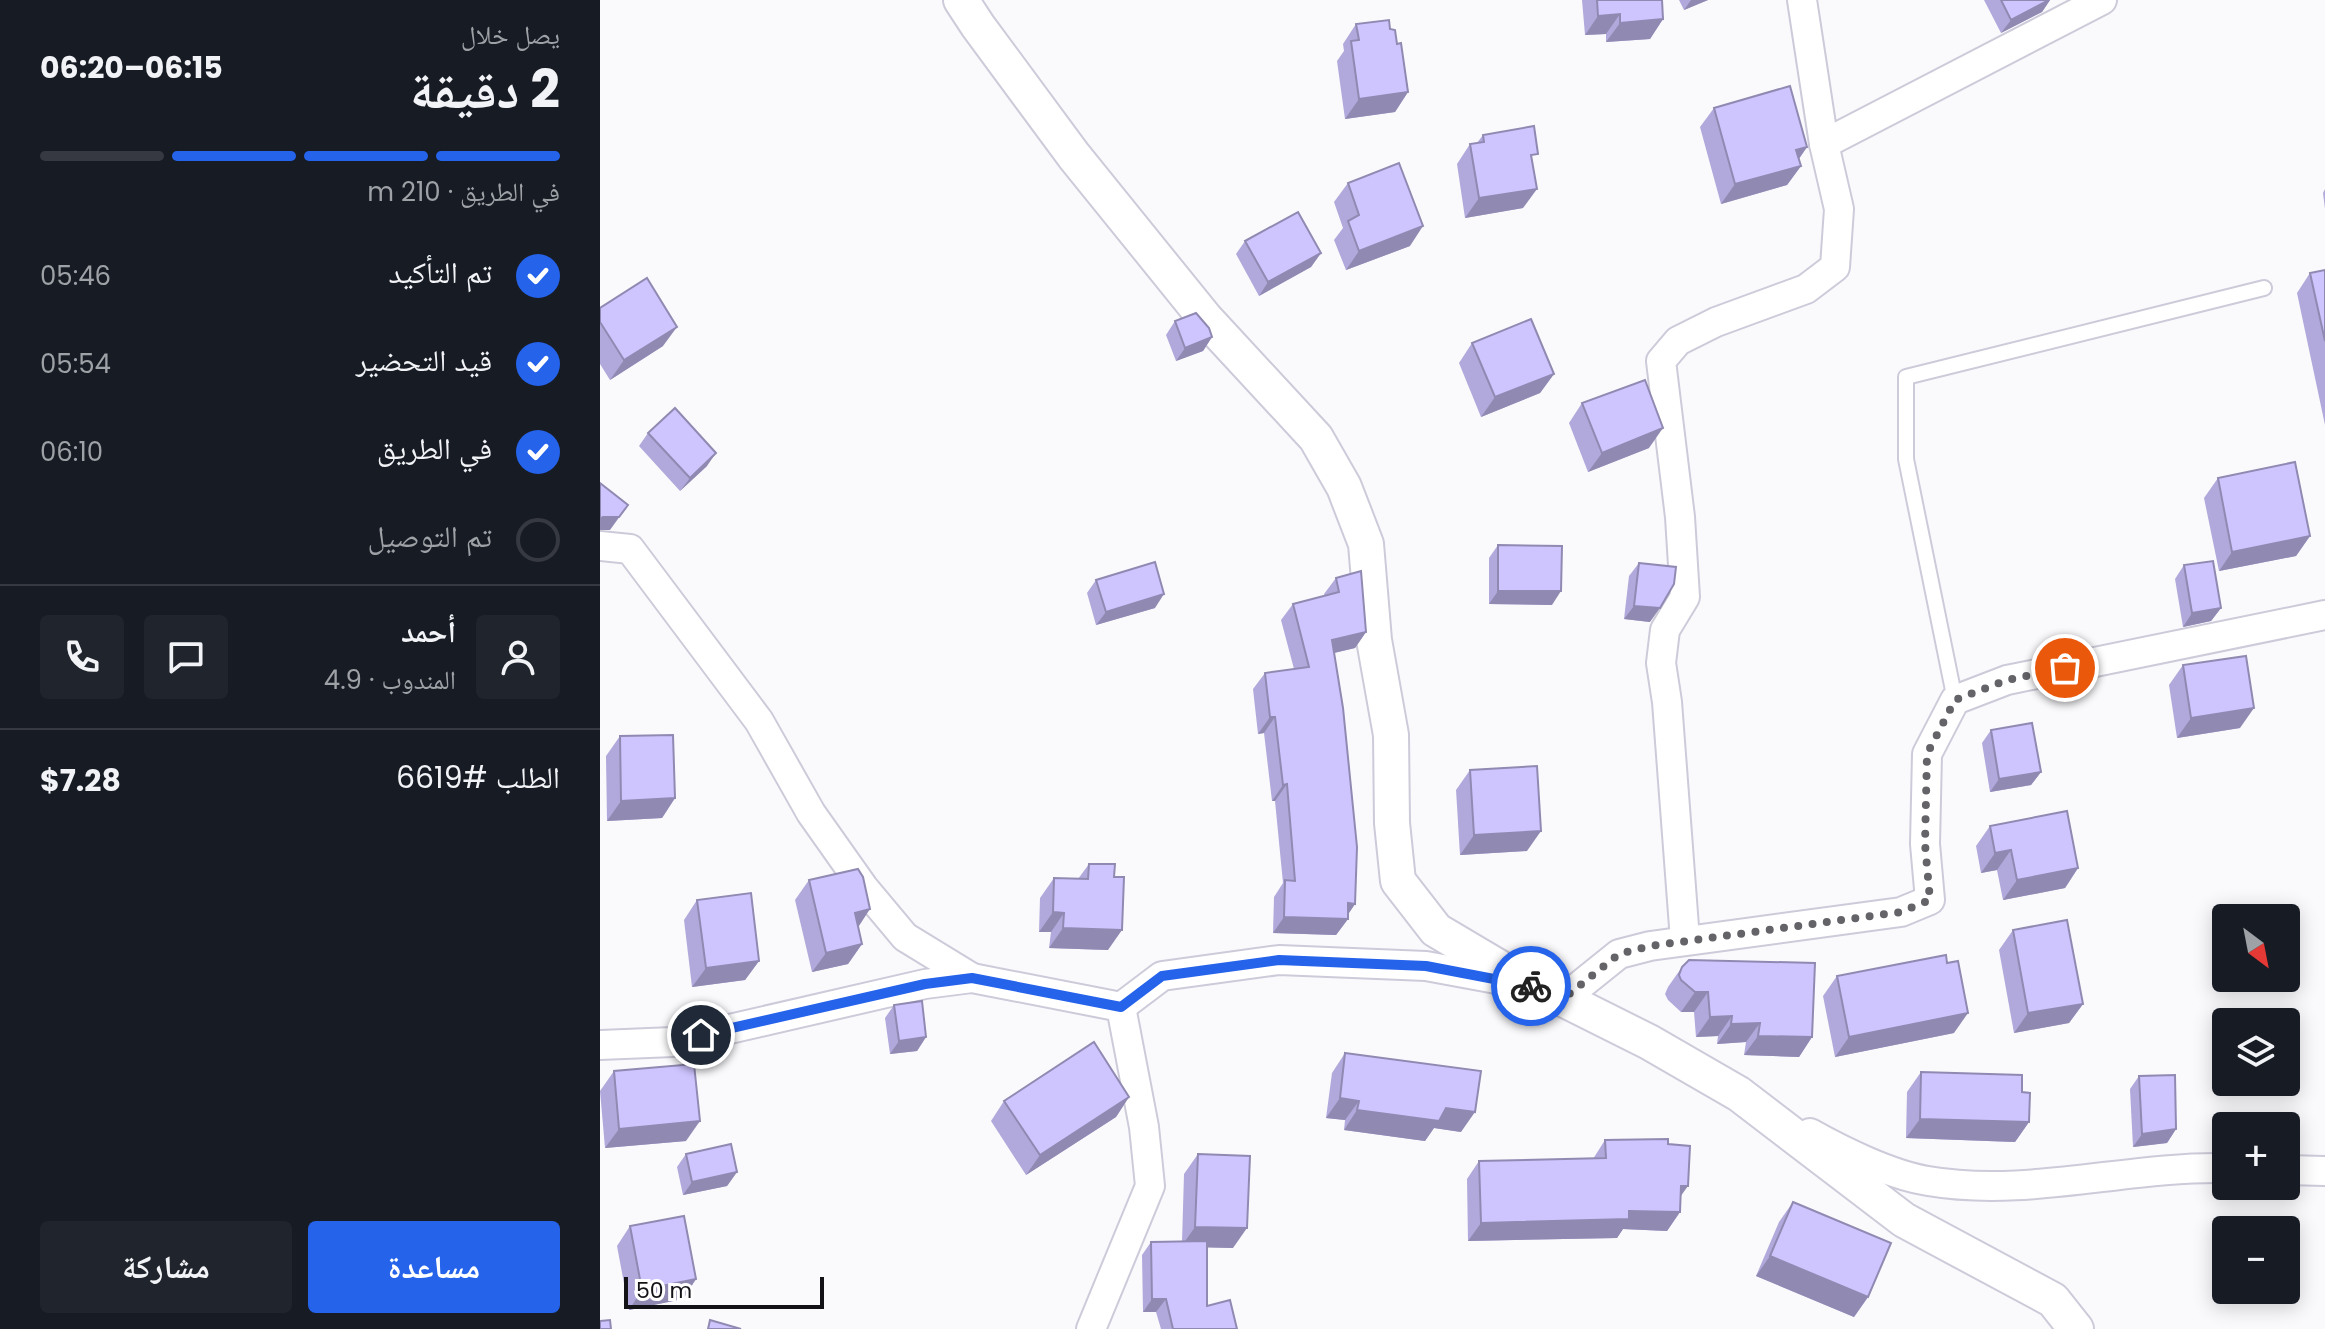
<!DOCTYPE html>
<html lang="ar">
<head>
<meta charset="utf-8">
<style>
  body { margin:0; font-family:Poppins,"Noto Naskh Arabic",sans-serif; background:#20242c; color:#f1f3f6; direction:rtl; height:100vh; display:flex; flex-direction:column; font-size:30px; white-space:nowrap }
  * { box-sizing:border-box; margin:0 }
  p { font-size:26px; color:#9ea1a6 }
  .icon { flex:none; width:44px; height:44px; fill:none; stroke:currentColor; stroke-width:2; stroke-linecap:round; stroke-linejoin:round }
  .map { position:relative; flex:1; overflow:hidden; direction:ltr }
  .drawer { display:flex; flex-direction:column; background:#171b24; width:600px }
  .drawer>* { flex:none }
  .needle { width:52px; rotate:148deg }
  .fabs { position:absolute; left:1612px; top:904px; display:grid; gap:16px }
  .fabs a { display:grid; place-items:center; width:88px; height:88px; border-radius:8px; background:#171b24; box-shadow:0 4px 20px #0003; font-size:40px }
  .scale { position:absolute; left:24px; bottom:20px; width:200px; box-sizing:border-box; padding-left:8px; border:4px solid #121217; border-top:0; font-size:22px; line-height:28px; white-space:nowrap; color:#121217; -webkit-text-stroke:6px #fff; paint-order:stroke }
  .pin { position:absolute; display:grid; place-items:center; width:68px; height:68px; color:#fff; margin:-34px; border:4px solid #fff; border-radius:50%; box-shadow:0 2px 8px #0007 }
  .courier { position:absolute; display:grid; place-items:center; width:80px; height:80px; margin:-40px; border:6px solid #2563eb; border-radius:50%; background:#fff; color:#222; box-shadow:0 2px 10px #0007 }
  .overview em { font-style:normal; font-weight:700 }
  .overview div { display:flex; flex-direction:column-reverse }
  .overview { display:flex; align-items:center; justify-content:space-between; height:136px; padding:0 40px }
  h1 { font-size:52px; font-weight:700; line-height:60px }
  .bar { display:grid; grid-template-columns:repeat(4,1fr); gap:12px 8px; align-content:center; height:96px; padding:0 40px }
  .bar i { height:10px; border-radius:6px; background:#363941 }
  .bar .selected { background:#2563eb }
  .bar p { grid-column:span 4 }
  .line { display:flex; align-items:center; gap:20px; padding:0 40px; border-top:2px solid #363941 }
  .line div { flex:1 }
  .round { display:grid; place-items:center; flex:none; width:84px; height:84px; border-radius:8px; background:#20242c }
  ol { padding:0 40px; list-style:none }
  li { display:flex; align-items:center; gap:24px; height:88px }
  li p { margin-inline-start:auto }
  li .icon { padding:8px; border-radius:50%; background:#2563eb; color:#fff; stroke-width:4 }
  li:last-child { color:#9ea1a6 }
  li i { width:44px; height:44px; border:4px solid #363941; border-radius:50% }
  .button { display:flex; gap:16px; margin-top:auto; padding:16px 40px }
  .button a { flex:1; height:92px; border-radius:8px; background:#2563eb; color:#fff; font-size:32px; font-weight:700; line-height:92px; text-align:center }
  .button a+a { background:#20242c; color:#f1f3f6 }
  main { display:flex; flex:1; min-height:0 }
  .map>svg:first-child { display:block }
  .lines { fill:none; stroke-linecap:round; stroke-linejoin:round }
  .service-casing { stroke:#cdcbd9; stroke-width:18 }
  .minor-casing { stroke:#cdcbd9; stroke-width:32 }
  .tertiary-casing { stroke:#cdcbd9; stroke-width:38 }
  .service { stroke:#fff; stroke-width:14 }
  .minor { stroke:#fff; stroke-width:28 }
  .tertiary { stroke:#fff; stroke-width:34 }
  .wall { fill:#b1a9db }
  .shaded-wall { fill:#908ab2 }
  .building { fill:#cec5ff; stroke:#908ab2; stroke-width:2 }
  .done { stroke:#636368; stroke-width:8; stroke-dasharray:0 14.4 }
  .route { stroke:#2563eb; stroke-width:10 }
</style>
</head>
<body>
<main>
<div class="map">
<svg width="1725" height="1329" viewBox="0 0 1725 1329">
  <rect width="100%" height="100%" fill="#fafafd"/>
  <g class="lines">
    <g class="service-casing">
      <polyline id="service" points="1355,700 1306,459 1306,377 1664,288"/>
    </g>
    <g class="minor-casing">
      <g id="minor">
        <polyline points="1224,144 1502,0"/>
        <polyline points="0,546 30,549 159,721 211,813 264,888 305,937 372,978"/>
        <polyline points="1085,940 1067,702 1061,663 1065,630 1085,597 1080,517 1061,361 1078,341 1116,322 1206,289 1235,267 1239,209 1224,144 1202,0"/>
        <polyline points="963,999 1019,954 1050,946 1301,912 1330,900 1325,844 1327,754 1355,700 1407,680 1725,615"/>
        <polyline points="521,1007 562,976 679,960 826,966 918,983"/>
        <polyline points="0,1045 73,1042 325,984 372,978 521,1007 544,1127 550,1186 491,1329"/>
        <path d="M1210 1133C1242 1151 1291 1175 1328 1181 1427 1198 1527 1166 1626 1168"/>
        <polyline points="1686,1170 1725,1171"/>
      </g>
    </g>
    <g class="tertiary-casing">
      <polyline id="tertiary" points="361,0 378,26 474,156 605,318 716,438 744,487 766,544 774,640 791,735 792,823 798,881 836,930 927,984 963,999 1049,1042 1139,1094 1304,1220 1453,1300 1476,1329"/>
    </g>
    <use href="#service" class="service"/>
    <use href="#minor" class="minor"/>
    <use href="#tertiary" class="tertiary"/>
  </g>
  <g class="wall">
    <polygon points="982,0 1062,0 1063,19 1050,39 1006,42 1006,34 985,35"/>
    <polygon points="1079,0 1108,0 1084,10"/>
    <polygon points="1384,0 1450,0 1442,12 1401,33"/>
    <polygon points="756,24 790,29 797,44 808,92 795,112 745,119 737,61 744,51 743,44"/>
    <polygon points="1114,108 1207,147 1199,159 1201,166 1187,185 1121,204 1100,127"/>
    <polygon points="883,135 932,162 923,208 865,218 857,164 870,144 877,143"/>
    <polygon points="748,183 810,246 746,270 734,240 743,228 734,202"/>
    <polygon points="1725,189 1725,209 1723,193"/>
    <polygon points="645,241 721,253 711,267 659,296 636,254"/>
    <polygon points="1725,270 1725,425 1697,293 1710,273"/>
    <polygon points="0,308 63,346 10,380 0,364"/>
    <polygon points="575,321 612,337 603,351 576,361 566,335"/>
    <polygon points="872,343 954,374 940,393 881,417 859,363"/>
    <polygon points="982,403 1049,448 988,472 969,423"/>
    <polygon points="48,433 107,466 80,491 39,446"/>
    <polygon points="1618,478 1710,536 1696,556 1619,571 1604,498"/>
    <polygon points="898,545 952,605 889,604 889,558"/>
    <polygon points="1039,563 1050,622 1024,619 1029,576"/>
    <polygon points="1584,565 1621,608 1611,621 1583,627 1575,579"/>
    <polygon points="736,578 766,632 755,648 734,653 755,904 748,914 748,919 736,935 673,933 674,897 683,883 675,801 672,801 664,733 658,734 653,689 665,673 694,669 681,620 693,604 725,596 724,594"/>
    <polygon points="496,580 555,608 496,625 487,593"/>
    <polygon points="1583,665 1640,728 1577,738 1569,685"/>
    <polygon points="1391,730 1441,772 1431,785 1390,792 1382,743"/>
    <polygon points="20,736 75,798 62,818 7,821 6,756"/>
    <polygon points="870,770 927,851 860,855 856,790"/>
    <polygon points="1390,826 1478,868 1465,888 1403,900 1397,870 1381,873 1376,846"/>
    <polygon points="489,864 514,877 508,950 449,948 451,932 439,932 440,898 454,878 478,879"/>
    <polygon points="209,880 258,927 262,944 248,964 212,972 195,900"/>
    <polygon points="97,900 159,961 145,980 92,987 84,920"/>
    <polygon points="1413,930 1483,1004 1469,1023 1414,1033 1399,950"/>
    <polygon points="1082,967 1212,1037 1199,1057 1144,1055 1146,1042 1117,1044 1118,1036 1096,1037 1094,1012 1081,1012 1068,1000 1065,994 1068,987"/>
    <polygon points="1237,976 1354,1033 1235,1057 1223,996"/>
    <polygon points="294,1005 326,1037 317,1051 290,1054 285,1018"/>
    <polygon points="745,1053 861,1132 834,1128 825,1141 744,1130 745,1120 726,1118 732,1073"/>
    <polygon points="14,1071 86,1141 5,1148 0,1091"/>
    <polygon points="1321,1072 1422,1092 1429,1122 1415,1142 1306,1138 1307,1092"/>
    <polygon points="1539,1076 1576,1129 1567,1143 1533,1147 1530,1089"/>
    <polygon points="529,1097 516,1117 426,1175 391,1121 404,1101"/>
    <polygon points="1005,1140 1068,1144 1081,1197 1080,1212 1067,1231 1023,1229 1017,1238 868,1241 867,1179 879,1161 993,1159"/>
    <polygon points="86,1154 137,1172 127,1186 83,1195 77,1167"/>
    <polygon points="598,1154 633,1248 607,1247 607,1306 637,1329 561,1329 556,1312 543,1312 542,1255 551,1242 582,1242 584,1174"/>
    <polygon points="1193,1202 1268,1297 1254,1317 1156,1276 1179,1222"/>
    <polygon points="30,1226 96,1279 83,1299 29,1310 17,1246"/>
  </g>
  <g class="shaded-wall">
    <polygon points="1091,0 1108,0 1084,10"/>
    <polygon points="1449,0 1450,0 1442,12 1401,33 1411,20"/>
    <polygon points="1020,14 1006,34 985,35 998,16"/>
    <polygon points="1063,19 1050,39 1006,42 1020,23"/>
    <polygon points="808,92 795,112 745,119 759,99"/>
    <polygon points="1207,147 1193,167 1196,150"/>
    <polygon points="1201,166 1187,185 1121,204 1135,184"/>
    <polygon points="937,189 923,208 865,218 879,198"/>
    <polygon points="823,226 810,246 746,270 759,251"/>
    <polygon points="721,253 711,267 659,296 668,282"/>
    <polygon points="77,327 63,346 10,380 24,360"/>
    <polygon points="612,337 603,351 576,361 585,348"/>
    <polygon points="954,374 940,393 881,417 895,397"/>
    <polygon points="1063,428 1049,448 988,472 1002,453"/>
    <polygon points="116,453 107,466 80,491 90,478"/>
    <polygon points="28,505 10,530 0,530 0,519"/>
    <polygon points="1710,536 1696,556 1619,571 1632,552"/>
    <polygon points="898,591 961,591 952,605 889,604"/>
    <polygon points="564,594 555,608 496,625 506,612"/>
    <polygon points="1034,606 1060,608 1050,622 1024,619"/>
    <polygon points="1621,608 1611,621 1583,627 1592,613"/>
    <polygon points="766,632 755,648 721,656 732,640"/>
    <polygon points="1654,708 1640,728 1577,738 1591,718"/>
    <polygon points="670,717 675,717 664,733 658,734"/>
    <polygon points="1441,772 1431,785 1390,792 1399,779"/>
    <polygon points="687,784 675,801 672,801 683,785"/>
    <polygon points="75,798 62,818 7,821 21,801"/>
    <polygon points="941,831 927,851 860,855 874,835"/>
    <polygon points="1411,850 1397,870 1381,873 1395,853"/>
    <polygon points="1478,868 1465,888 1403,900 1417,880"/>
    <polygon points="748,903 755,904 745,919 748,919 736,935 673,933 684,917"/>
    <polygon points="270,909 257,929 255,913"/>
    <polygon points="453,912 464,913 451,932 439,932"/>
    <polygon points="463,928 522,930 508,950 449,948"/>
    <polygon points="262,944 248,964 212,972 226,953"/>
    <polygon points="159,961 145,980 92,987 106,968"/>
    <polygon points="1095,992 1108,992 1094,1012 1081,1012"/>
    <polygon points="1483,1004 1469,1023 1414,1033 1428,1013"/>
    <polygon points="1368,1013 1354,1033 1235,1057 1249,1037"/>
    <polygon points="1132,1016 1118,1036 1096,1037 1110,1017"/>
    <polygon points="1160,1023 1146,1042 1117,1044 1131,1024"/>
    <polygon points="1158,1036 1212,1037 1199,1057 1144,1055"/>
    <polygon points="326,1037 317,1051 290,1054 299,1041"/>
    <polygon points="529,1097 516,1117 426,1175 440,1155"/>
    <polygon points="740,1098 759,1101 745,1120 726,1118"/>
    <polygon points="846,1108 875,1112 861,1132 834,1128 825,1141 744,1130 757,1110"/>
    <polygon points="1320,1119 1429,1122 1415,1142 1306,1138"/>
    <polygon points="100,1121 86,1141 5,1148 19,1129"/>
    <polygon points="1576,1129 1567,1143 1533,1147 1542,1134"/>
    <polygon points="137,1172 127,1186 83,1195 92,1182"/>
    <polygon points="1081,1186 1088,1186 1075,1204"/>
    <polygon points="1029,1211 1080,1212 1067,1231 1023,1229 1017,1238 868,1241 881,1223"/>
    <polygon points="595,1227 647,1228 633,1248 581,1247"/>
    <polygon points="1170,1256 1268,1297 1254,1317 1156,1276"/>
    <polygon points="96,1279 83,1299 29,1310 42,1290"/>
    <polygon points="552,1299 566,1299 556,1312 543,1312"/>
  </g>
  <g class="building">
    <polygon points="997,0 1062,0 1063,19 1020,23 1020,14 998,16"/>
    <polygon points="1401,0 1449,0 1411,20"/>
    <polygon points="789,20 790,29 795,30 797,44 801,43 808,92 759,99 751,41 759,40 756,24"/>
    <polygon points="1190,86 1207,147 1196,150 1201,166 1135,184 1114,108"/>
    <polygon points="934,126 938,154 931,155 937,189 879,198 870,144 884,142 883,135"/>
    <polygon points="799,163 823,226 759,251 748,221 759,215 748,183"/>
    <polygon points="698,212 721,253 668,282 645,241"/>
    <polygon points="1725,270 1725,341 1710,273"/>
    <polygon points="47,278 77,327 24,360 0,322 0,308"/>
    <polygon points="596,313 609,328 612,337 585,348 575,321"/>
    <polygon points="931,319 954,374 895,397 872,343"/>
    <polygon points="1045,380 1063,428 1002,453 982,403"/>
    <polygon points="75,408 116,453 90,478 48,433"/>
    <polygon points="1695,462 1710,536 1632,552 1618,478"/>
    <polygon points="0,483 28,505 19,517 3,517 0,519"/>
    <polygon points="898,545 962,546 961,591 898,591"/>
    <polygon points="1613,561 1621,608 1592,613 1584,565"/>
    <polygon points="555,562 564,594 506,612 496,580"/>
    <polygon points="1039,563 1076,567 1074,584 1060,608 1034,606"/>
    <polygon points="761,571 766,632 732,640 743,708 757,847 755,904 748,903 748,919 684,917 685,880 695,881 687,784 683,785 675,717 670,717 665,673 709,667 693,604 739,592 736,578"/>
    <polygon points="1646,656 1654,708 1591,718 1583,665"/>
    <polygon points="1432,723 1441,772 1399,779 1391,730"/>
    <polygon points="73,735 75,798 21,801 20,736"/>
    <polygon points="937,766 941,831 874,835 870,770"/>
    <polygon points="1467,811 1478,868 1417,880 1411,850 1395,853 1390,826"/>
    <polygon points="489,864 515,864 514,877 524,877 522,930 463,928 464,913 453,912 454,878 488,879"/>
    <polygon points="258,869 263,877 270,909 255,913 262,944 226,953 209,880"/>
    <polygon points="151,893 159,961 106,968 97,900"/>
    <polygon points="1467,920 1483,1004 1428,1013 1413,930"/>
    <polygon points="1346,955 1347,963 1358,961 1368,1013 1249,1037 1237,976"/>
    <polygon points="1089,960 1215,963 1212,1037 1158,1036 1160,1023 1131,1024 1132,1016 1110,1017 1108,992 1095,992 1081,980 1079,975 1082,967"/>
    <polygon points="322,1001 326,1037 299,1041 294,1005"/>
    <polygon points="494,1042 529,1097 440,1155 404,1101"/>
    <polygon points="745,1053 881,1071 875,1112 846,1108 839,1121 757,1110 759,1101 740,1098"/>
    <polygon points="94,1064 100,1121 19,1129 14,1071"/>
    <polygon points="1321,1072 1422,1075 1422,1092 1430,1093 1429,1122 1320,1119"/>
    <polygon points="1575,1075 1576,1129 1542,1134 1539,1076"/>
    <polygon points="1068,1139 1068,1144 1090,1146 1088,1186 1081,1186 1080,1212 1029,1211 1029,1219 881,1223 879,1161 1006,1158 1005,1140"/>
    <polygon points="131,1144 137,1172 92,1182 86,1154"/>
    <polygon points="598,1154 650,1156 647,1228 595,1227"/>
    <polygon points="1193,1202 1291,1243 1268,1297 1170,1256"/>
    <polygon points="84,1216 96,1279 42,1290 30,1226"/>
    <polygon points="607,1241 607,1306 630,1300 637,1329 573,1329 566,1299 552,1299 551,1242"/>
    <polygon points="10,1320 11,1329 0,1329 0,1321"/>
    <polygon points="110,1320 141,1329 108,1329"/>
  </g>
  <g class="lines">
    <polyline class="done" points="931,986 963,999 1019,954 1050,946 1301,912 1330,900 1325,844 1327,754 1355,700 1407,680 1465,668"/>
    <polyline class="route" points="101,1035 325,984 372,978 521,1007 562,976 679,960 826,966 931,986"/>
  </g>
</svg>
<div class="fabs">
<a><svg class="needle" viewBox="-14 -14 28 28"><path d="M0-13l5 13h-10z" fill="#e53935"/><path d="M0 13l5-13h-10z" fill="#9ea1a6"/></svg></a>
<a><svg class="icon" aria-label="layers" viewBox="0 0 24 24"><path d="M12 4l9 5-9 5-9-5zM3 14l9 5 9-5"/></svg></a>
<a>+</a>
<a>−</a>
</div>
<div class="scale">50 m</div>
<div class="pin" style="left:1465px;top:668px;background:#ea580c"><svg class="icon" aria-label="bag" viewBox="0 0 24 24"><path d="M5 8h14l-1 12H6zM9 8a3 3 0 0 1 6 0"/></svg></div>
<div class="pin" style="left:101px;top:1035px;background:#1f2937"><svg class="icon" aria-label="home" viewBox="0 0 24 24"><path d="M3 11l9-7 9 7M6 9v11h12V9"/></svg></div>
<div class="courier" style="left:931px;top:986px"><svg class="icon" aria-label="bike" viewBox="0 0 24 24"><circle cx="6" cy="16" r="4"/><circle cx="18" cy="16" r="4"/><path d="M6 16l4-8h5l3 8M10 8l3 8H6M13 5h3"/></svg></div>
</div>
<section class="drawer">
<div class="overview"><div><h1>2 دقيقة</h1><p>يصل خلال</p></div><em>06:15–06:20</em></div>
<div class="bar"><i class="selected"></i><i class="selected"></i><i class="selected"></i><i></i><p>في الطريق · 210 m</p></div>
<ol>
<li><svg class="icon" aria-label="check" viewBox="0 0 24 24"><path d="M5 12l5 5 9-10"/></svg>تم التأكيد<p>05:46</p></li>
<li><svg class="icon" aria-label="check" viewBox="0 0 24 24"><path d="M5 12l5 5 9-10"/></svg>قيد التحضير<p>05:54</p></li>
<li><svg class="icon" aria-label="check" viewBox="0 0 24 24"><path d="M5 12l5 5 9-10"/></svg>في الطريق<p>06:10</p></li>
<li><i></i>تم التوصيل</li>
</ol>
<div class="line" style="height:144px"><a class="round"><svg class="icon" aria-label="person" viewBox="0 0 24 24"><circle cx="12" cy="8" r="4"/><path d="M4 21q1-7 8-7t8 7"/></svg></a><div><b>أحمد</b><p>المندوب · 4.9</p></div><a class="round"><svg class="icon" aria-label="chat" viewBox="0 0 24 24"><path d="M4 5h16v11H9l-5 4z"/></svg></a><a class="round"><svg class="icon" aria-label="phone" viewBox="0 0 24 24"><path d="M5 4h4l2 5-3 2q2 4 5 5l2-3 5 2v4C11 20 4 13 5 4z"/></svg></a></div>
<div class="line" style="height:104px"><div>الطلب #6619</div><b>$7.28</b></div>
<div class="button"><a>مساعدة</a><a>مشاركة</a></div>
</section>
</main>
</body>
</html>
